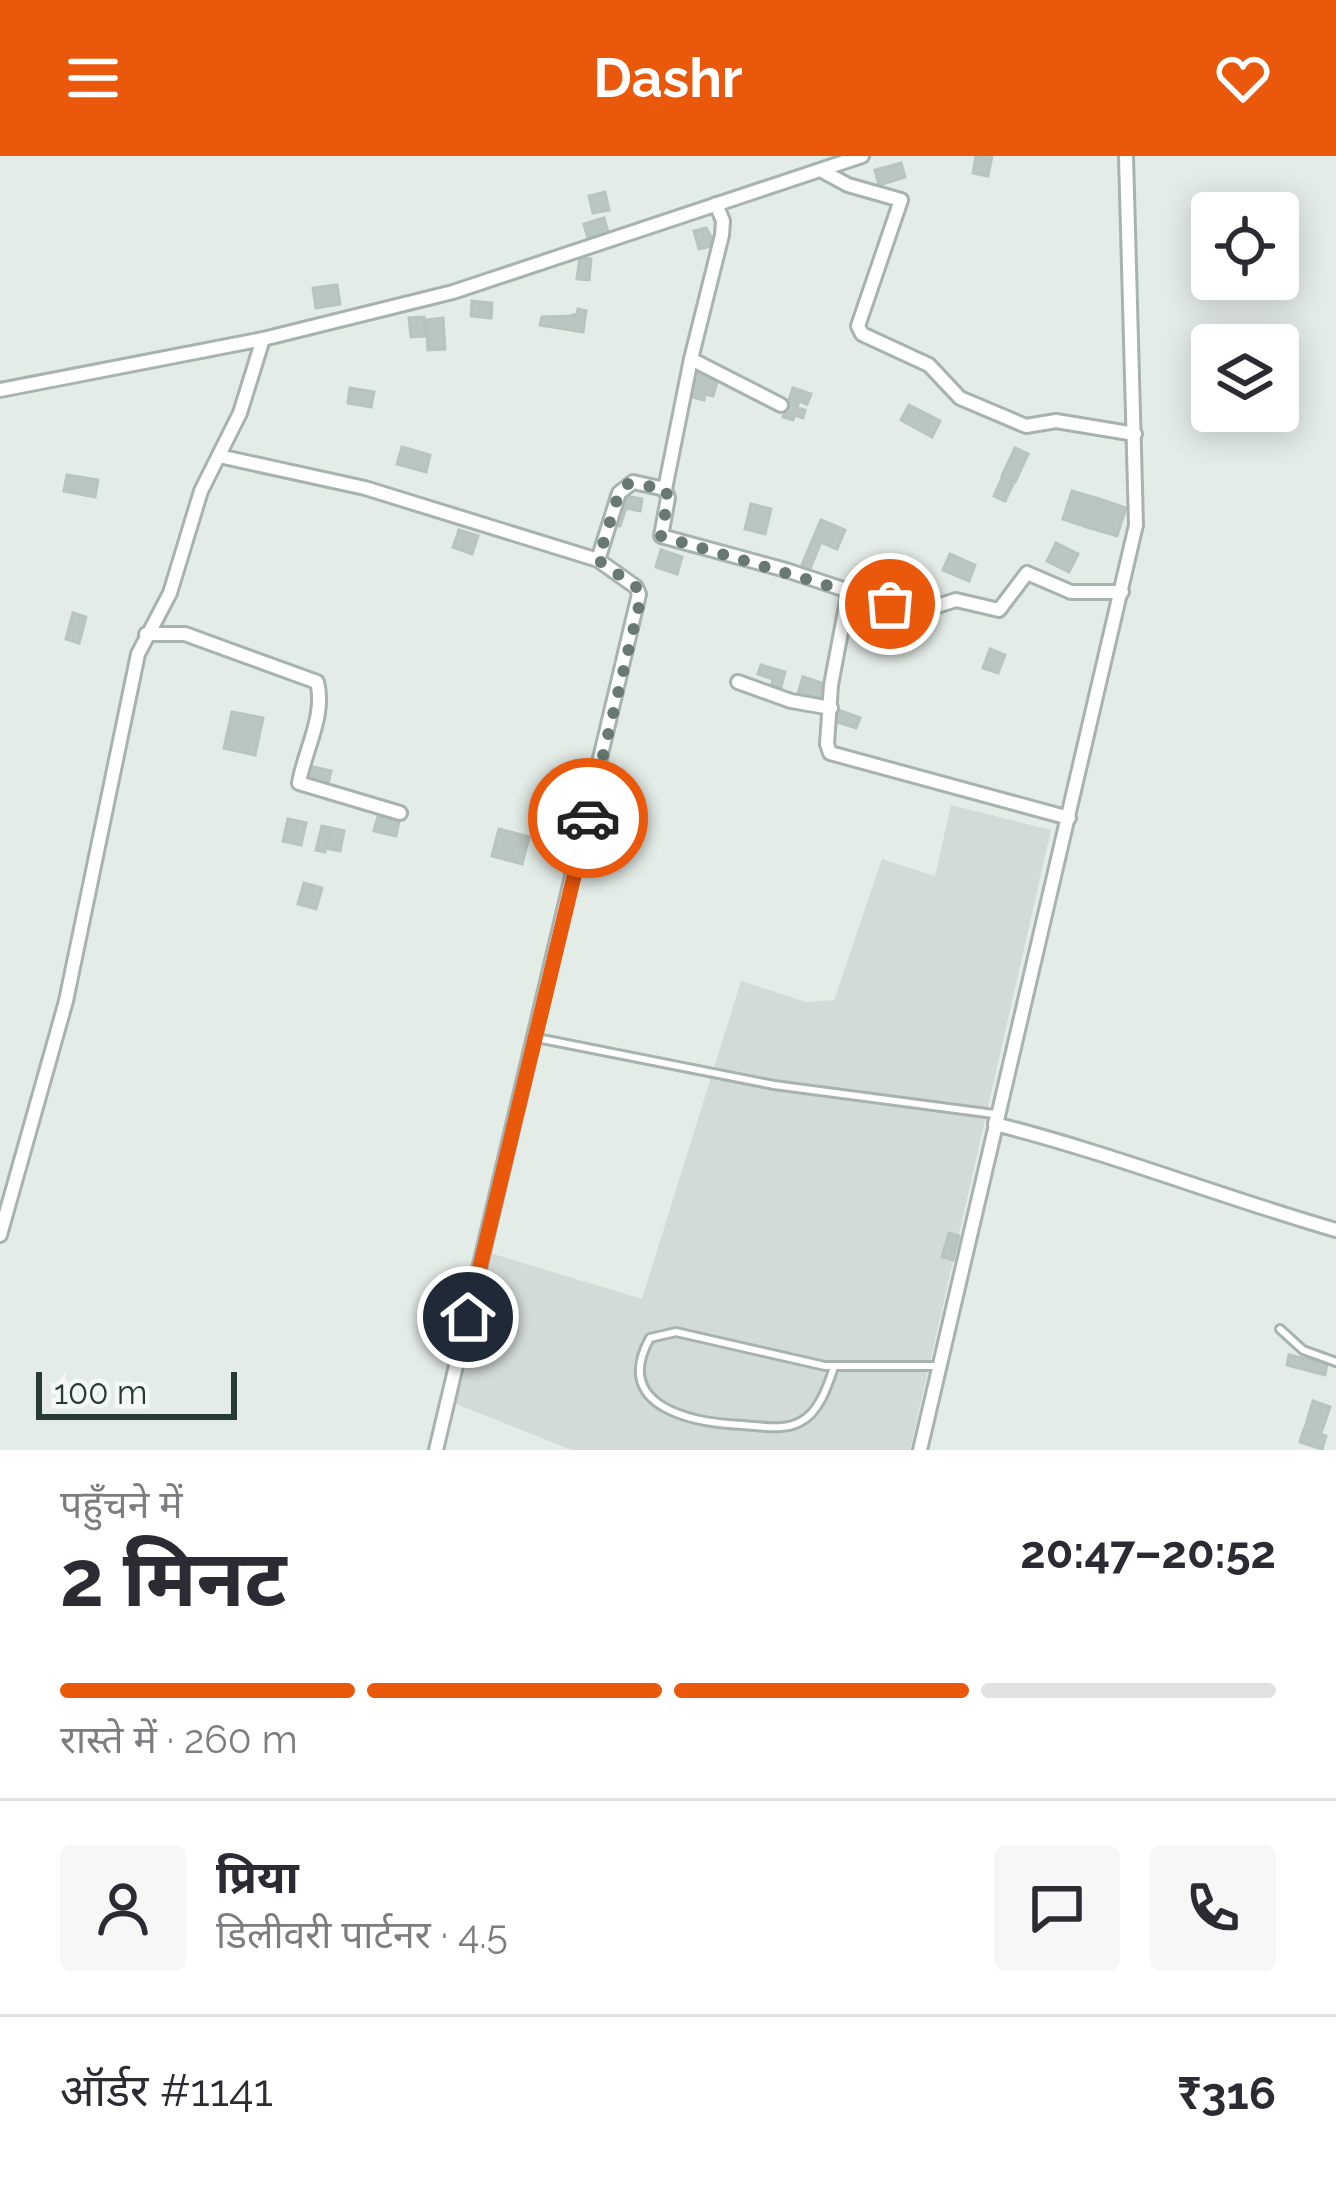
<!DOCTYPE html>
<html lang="hi">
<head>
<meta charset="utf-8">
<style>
  body { margin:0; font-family:Raleway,"Noto Sans Devanagari",sans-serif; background:#f7f7f7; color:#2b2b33; height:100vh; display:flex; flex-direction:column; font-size:45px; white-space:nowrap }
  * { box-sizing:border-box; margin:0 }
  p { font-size:39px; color:#7c7c81 }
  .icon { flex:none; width:66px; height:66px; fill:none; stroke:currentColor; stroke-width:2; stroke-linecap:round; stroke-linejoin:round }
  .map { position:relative; height:1294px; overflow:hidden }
  .details { display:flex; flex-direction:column; background:#fff; flex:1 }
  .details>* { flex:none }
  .fabs { position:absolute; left:1191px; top:36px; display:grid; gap:24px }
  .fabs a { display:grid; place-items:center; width:108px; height:108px; border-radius:12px; background:#fff; box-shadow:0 6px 30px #0003; font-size:60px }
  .scale { position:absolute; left:36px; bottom:30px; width:201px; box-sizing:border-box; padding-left:12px; border:6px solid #263b34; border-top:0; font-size:33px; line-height:42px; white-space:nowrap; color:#263b34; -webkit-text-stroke:9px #f4f9f6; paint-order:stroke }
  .pin { position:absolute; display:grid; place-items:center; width:102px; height:102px; color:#fff; margin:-51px; border:6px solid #fff; border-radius:50%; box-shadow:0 3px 12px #0007 }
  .courier { position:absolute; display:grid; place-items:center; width:120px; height:120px; margin:-60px; border:9px solid #ea580c; border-radius:50%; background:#fff; color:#222; box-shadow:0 3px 15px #0007 }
  .headline em { font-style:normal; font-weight:700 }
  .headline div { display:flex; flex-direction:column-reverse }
  .headline { display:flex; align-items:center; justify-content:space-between; height:204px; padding:0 60px }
  h1 { font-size:78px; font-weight:700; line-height:90px }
  .bar { display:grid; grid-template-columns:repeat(4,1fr); gap:18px 12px; align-content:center; height:144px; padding:0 60px }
  .bar i { height:15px; border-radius:9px; background:#e1e1e2 }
  .bar .current { background:#ea580c }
  .bar p { grid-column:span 4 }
  .line { display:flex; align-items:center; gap:30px; padding:0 60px; border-top:3px solid #e1e1e2 }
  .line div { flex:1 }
  .round { display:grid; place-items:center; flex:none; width:126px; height:126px; border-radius:12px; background:#f7f7f7 }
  header { display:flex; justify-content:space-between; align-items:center; height:156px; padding:0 60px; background:#ea580c; color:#fff; font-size:54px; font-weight:700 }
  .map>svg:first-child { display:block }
  .built { fill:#d2dbd7 }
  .building { fill:#bac6c1; stroke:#b7c5be; stroke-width:3 }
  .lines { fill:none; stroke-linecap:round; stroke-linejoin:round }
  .lane-casing { stroke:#a7b3ae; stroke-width:12 }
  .street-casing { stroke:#a7b3ae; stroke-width:18 }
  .lane { stroke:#fff; stroke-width:6 }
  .street { stroke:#fff; stroke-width:12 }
  .done { stroke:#687973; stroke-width:12; stroke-dasharray:0 21.6 }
  .route { stroke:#ea580c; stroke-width:15 }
</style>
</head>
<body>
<header><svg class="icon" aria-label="menu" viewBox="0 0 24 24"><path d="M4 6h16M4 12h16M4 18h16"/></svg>Dashr<svg class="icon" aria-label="heart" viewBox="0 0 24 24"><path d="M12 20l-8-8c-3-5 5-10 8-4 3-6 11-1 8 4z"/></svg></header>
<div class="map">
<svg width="1336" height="1294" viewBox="0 0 1336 1294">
  <rect width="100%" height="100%" fill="#e4ece8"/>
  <polygon class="built" points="951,649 1051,674 910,1294 572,1294 454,1247 490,1097 642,1143 741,825 806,846 834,844 882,703 935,720"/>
  <g class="building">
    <polygon points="976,0 992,0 988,20 973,17"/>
    <polygon points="901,7 905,21 879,29 875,14"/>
    <polygon points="605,36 609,54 593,57 589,40"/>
    <polygon points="604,62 609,80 589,86 584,68"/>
    <polygon points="706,72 711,81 711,90 699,93 694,75"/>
    <polygon points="580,101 591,103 589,124 577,123"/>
    <polygon points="337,129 340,148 316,152 313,132"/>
    <polygon points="472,145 492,147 491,162 471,160"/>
    <polygon points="578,153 586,155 583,176 540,169 542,161 571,160 577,158"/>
    <polygon points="424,161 426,180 411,181 409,162"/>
    <polygon points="443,162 445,193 428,194 426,164"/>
    <polygon points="692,215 718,223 713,240 705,238 704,244 686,239"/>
    <polygon points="350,232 374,236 371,251 348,247"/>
    <polygon points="793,232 811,238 807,248 799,245 797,252 805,254 803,262 795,259 793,264 783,261"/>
    <polygon points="909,249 940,265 932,281 901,264"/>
    <polygon points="402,291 430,299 426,316 397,308"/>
    <polygon points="1015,292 1028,298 1015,326 1002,320"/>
    <polygon points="67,319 98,324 95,341 64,335"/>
    <polygon points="1002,322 1013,328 1005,345 994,340"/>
    <polygon points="1072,335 1099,343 1090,372 1063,363"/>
    <polygon points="620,339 642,343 640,355 626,352 620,370 611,367"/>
    <polygon points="1099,343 1126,352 1117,380 1090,372"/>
    <polygon points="751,348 771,353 765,378 745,373"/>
    <polygon points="821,364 845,374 837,393 813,383"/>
    <polygon points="459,374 478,380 472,398 453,391"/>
    <polygon points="812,385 820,388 810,413 802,409"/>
    <polygon points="1056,387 1078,398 1069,416 1047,405"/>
    <polygon points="661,394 682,401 677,418 656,411"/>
    <polygon points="950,398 975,409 969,425 943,414"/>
    <polygon points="73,457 86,461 79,487 66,483"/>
    <polygon points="990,493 1005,499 998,517 983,512"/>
    <polygon points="761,509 785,516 779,539 770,536 773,523 758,518"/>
    <polygon points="803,521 825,528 819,548 797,541"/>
    <polygon points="838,554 860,562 856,572 834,565"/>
    <polygon points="232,556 263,562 255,599 224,592"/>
    <polygon points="308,610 331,615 327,632 304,626"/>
    <polygon points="378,660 399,665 396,680 374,675"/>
    <polygon points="288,663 306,667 301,689 283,685"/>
    <polygon points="322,670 331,672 325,696 316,694"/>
    <polygon points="331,672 344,675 340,695 326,692"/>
    <polygon points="499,673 529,681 522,708 492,700"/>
    <polygon points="304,727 322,732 316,753 298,748"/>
    <polygon points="949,1077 959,1080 953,1104 942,1101"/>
    <polygon points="1289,1199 1327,1208 1325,1219 1287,1209"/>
    <polygon points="1313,1245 1330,1251 1321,1277 1305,1272"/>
    <polygon points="1304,1273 1326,1280 1322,1293 1300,1286"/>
  </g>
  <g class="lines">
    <g class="lane-casing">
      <g id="lane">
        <polyline points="537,882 774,929 994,958"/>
        <polyline points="1280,1173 1303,1194 1336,1206"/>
        <path d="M834 1211C828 1229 819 1257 800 1266 783 1275 761 1270 743 1269 693 1267 611 1251 650 1182L676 1176 825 1210H936"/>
      </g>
    </g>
    <g class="street-casing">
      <g id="street">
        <polyline points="824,16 848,29 901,44 858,170 862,178 929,209 960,242 1026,270 1056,265 1135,278"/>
        <polyline points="691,203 781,249"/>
        <polyline points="0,234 263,183 453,136 862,0"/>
        <polyline points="219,300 365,332 598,404 636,431 639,438 436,1294"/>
        <polyline points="665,333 668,342 661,380 786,414 915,457 956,444 999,454 1027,417 1071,436 1122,436"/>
        <polyline points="598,404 619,337 633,326 665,333 691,203 722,79 723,65 716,48"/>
        <polyline points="849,434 831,529 827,588 830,597 1069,662"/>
        <path d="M146 478H185L317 526C326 559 304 596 299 627L400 657"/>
        <polyline points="738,526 791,545 831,552"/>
        <path d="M997 960 995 968C1111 997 1221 1041 1336 1074"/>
        <polyline points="0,1079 66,845 138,498 170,437 201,335 240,257 263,183"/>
        <polyline points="920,1294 1136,369 1126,0"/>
      </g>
    </g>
    <use href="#lane" class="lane"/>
    <use href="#street" class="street"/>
  </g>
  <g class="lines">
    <polyline class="done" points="588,662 640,446 636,431 598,404 619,337 628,328 665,332 668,342 661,380 890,448"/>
    <polyline class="route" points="468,1161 588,662"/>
  </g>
</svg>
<div class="fabs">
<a><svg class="icon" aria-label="locate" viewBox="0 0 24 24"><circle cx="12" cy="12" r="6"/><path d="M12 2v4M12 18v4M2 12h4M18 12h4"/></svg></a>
<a><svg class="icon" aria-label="layers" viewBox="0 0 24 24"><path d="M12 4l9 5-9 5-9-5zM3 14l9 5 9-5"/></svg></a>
</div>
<div class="scale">100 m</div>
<div class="pin" style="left:890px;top:448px;background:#ea580c"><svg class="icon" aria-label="bag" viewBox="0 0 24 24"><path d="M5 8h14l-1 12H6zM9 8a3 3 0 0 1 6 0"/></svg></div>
<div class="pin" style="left:468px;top:1161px;background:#1f2937"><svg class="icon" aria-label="home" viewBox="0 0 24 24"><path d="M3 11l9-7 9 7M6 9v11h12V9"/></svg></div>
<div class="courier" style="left:588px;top:662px"><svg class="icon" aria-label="car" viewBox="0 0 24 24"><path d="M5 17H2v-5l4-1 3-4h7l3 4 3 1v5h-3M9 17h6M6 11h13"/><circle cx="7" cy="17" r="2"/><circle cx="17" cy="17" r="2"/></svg></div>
</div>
<section class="details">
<div class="headline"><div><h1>2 मिनट</h1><p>पहुँचने में</p></div><em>20:47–20:52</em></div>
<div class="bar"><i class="current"></i><i class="current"></i><i class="current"></i><i></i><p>रास्ते में · 260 m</p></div>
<div class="line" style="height:216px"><a class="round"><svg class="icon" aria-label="person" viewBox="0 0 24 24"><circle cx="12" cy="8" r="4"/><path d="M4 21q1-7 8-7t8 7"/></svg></a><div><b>प्रिया</b><p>डिलीवरी पार्टनर · 4.5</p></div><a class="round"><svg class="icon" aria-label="chat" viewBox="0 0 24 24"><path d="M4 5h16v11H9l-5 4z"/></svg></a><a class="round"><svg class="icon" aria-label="phone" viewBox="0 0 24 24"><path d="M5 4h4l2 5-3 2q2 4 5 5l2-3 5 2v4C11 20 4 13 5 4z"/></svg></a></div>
<div class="line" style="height:156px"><div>ऑर्डर #1141</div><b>₹316</b></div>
</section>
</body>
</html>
